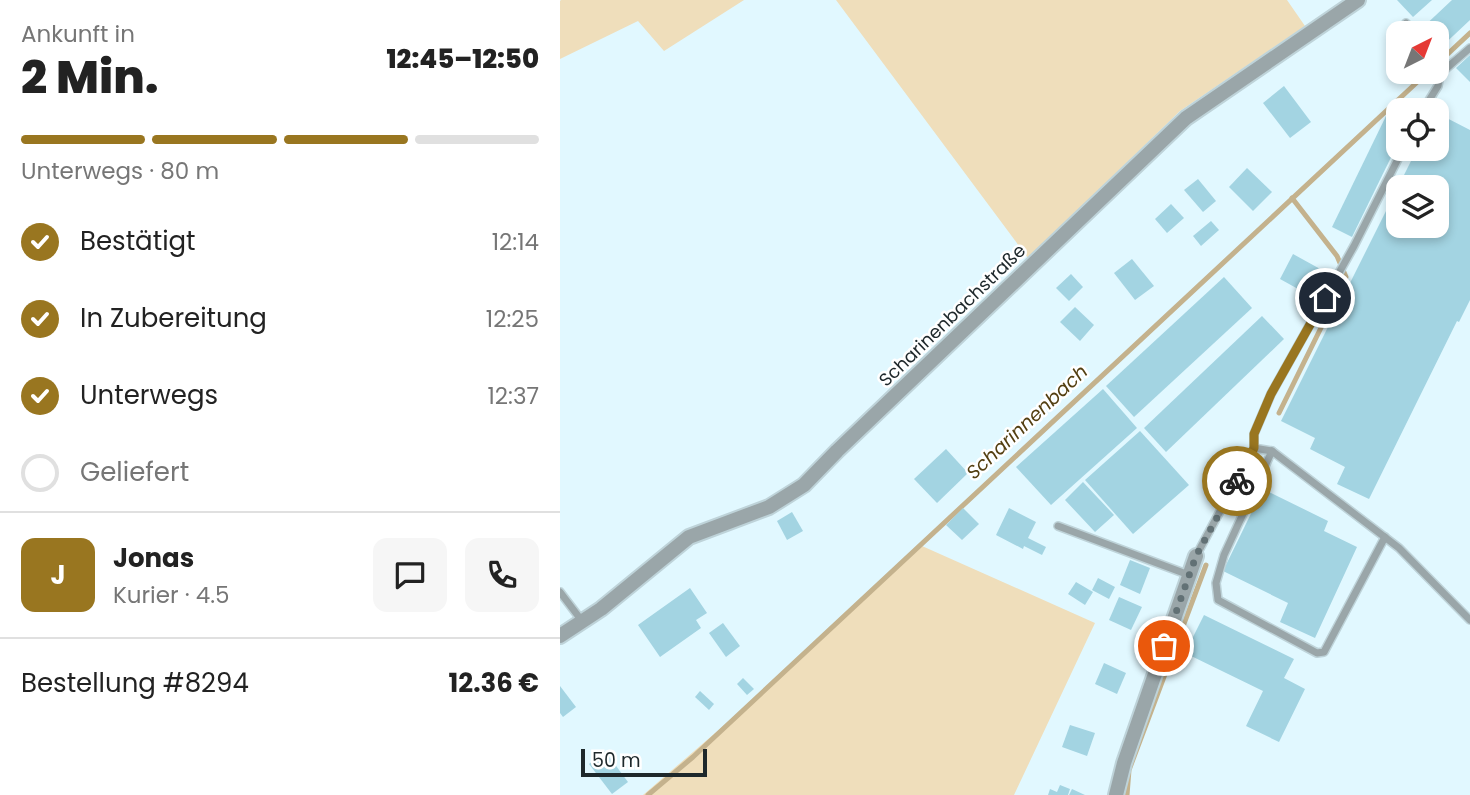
<!DOCTYPE html>
<html lang="de">
<head>
<meta charset="utf-8">
<style>
  body { margin:0; font-family:Poppins,sans-serif; background:#f6f6f6; color:#222; height:100vh; display:flex; flex-direction:column; font-size:26px; white-space:nowrap }
  * { box-sizing:border-box; margin:0 }
  p { font-size:23px; color:#767676 }
  .icon { flex:none; width:38px; height:38px; fill:none; stroke:currentColor; stroke-width:2; stroke-linecap:round; stroke-linejoin:round }
  .map { position:relative; flex:1; overflow:hidden }
  .side { display:flex; flex-direction:column; background:#fff; width:560px }
  .side>* { flex:none }
  .needle { width:46px; rotate:42deg }
  .fabs { position:absolute; left:826px; top:21px; display:grid; gap:14px }
  .fabs a { display:grid; place-items:center; width:63px; height:63px; border-radius:14px; background:#fff; box-shadow:0 4px 10px #0003; font-size:35px }
  .scale { position:absolute; left:21px; bottom:18px; width:126px; box-sizing:border-box; padding-left:7px; border:4px solid #1e282b; border-top:0; font-size:19px; line-height:24px; white-space:nowrap; color:#1e282b; -webkit-text-stroke:5px #fff; paint-order:stroke }
  .pin { position:absolute; display:grid; place-items:center; width:60px; height:60px; color:#fff; margin:-30px; border:4px solid #fff; border-radius:50%; box-shadow:0 2px 7px #0007 }
  .courier { position:absolute; display:grid; place-items:center; width:70px; height:70px; margin:-35px; border:5px solid #997620; border-radius:50%; background:#fff; color:#222; box-shadow:0 2px 9px #0007 }
  .headline em { font-style:normal; font-weight:800 }
  .headline div { display:flex; flex-direction:column-reverse }
  .headline { display:flex; align-items:center; justify-content:space-between; height:119px; padding:0 21px }
  h1 { font-size:46px; font-weight:800; line-height:52px }
  .bar { display:grid; grid-template-columns:repeat(4,1fr); gap:10px 7px; align-content:center; height:84px; padding:0 21px }
  .bar i { height:9px; border-radius:5px; background:#e0e0e0 }
  .bar .current { background:#997620 }
  .bar p { grid-column:span 4 }
  .line { display:flex; align-items:center; gap:18px; padding:0 21px; border-top:2px solid #e0e0e0 }
  .line div { flex:1 }
  .round { display:grid; place-items:center; flex:none; width:74px; height:74px; border-radius:14px; background:#f6f6f6 }
  ol { padding:0 21px; list-style:none }
  li { display:flex; align-items:center; gap:21px; height:77px }
  li p { margin-inline-start:auto }
  li .icon { padding:7px; border-radius:50%; background:#997620; color:#fff; stroke-width:4 }
  li:last-child { color:#767676 }
  li i { width:38px; height:38px; border:4px solid #e0e0e0; border-radius:50% }
  main { display:flex; flex:1; min-height:0 }
  .map>svg:first-child { display:block }
  .green { fill:#efdebb }
  .lines { fill:none; stroke-linecap:round; stroke-linejoin:round }
  .stream { stroke:#c4b28d; stroke-width:5 }
  .building { fill:#a3d4e2; fill-rule:evenodd }
  .service-casing { stroke:#bed3d9; stroke-width:10 }
  .minor-casing { stroke:#bed3d9; stroke-width:18 }
  .service { stroke:#9aa6a9; stroke-width:7 }
  .minor { stroke:#9aa6a9; stroke-width:14 }
  .done { stroke:#627175; stroke-width:7; stroke-dasharray:0 12.6 }
  .route { stroke:#997620; stroke-width:9 }
  .labels { text-anchor:middle; dominant-baseline:central; stroke-width:5; stroke-linejoin:round; paint-order:stroke }
  .street-label { font-size:18px; fill:#1e282b; stroke:#fff }
  .water-label { font-size:19px; font-style:italic; fill:#533f11; stroke:#fff }
</style>
</head>
<body>
<main>
<section class="side">
<div class="headline"><div><h1>2 Min.</h1><p>Ankunft in</p></div><em>12:45–12:50</em></div>
<div class="bar"><i class="current"></i><i class="current"></i><i class="current"></i><i></i><p>Unterwegs · 80 m</p></div>
<ol>
<li><svg class="icon" aria-label="check" viewBox="0 0 24 24"><path d="M5 12l5 5 9-10"/></svg>Bestätigt<p>12:14</p></li>
<li><svg class="icon" aria-label="check" viewBox="0 0 24 24"><path d="M5 12l5 5 9-10"/></svg>In Zubereitung<p>12:25</p></li>
<li><svg class="icon" aria-label="check" viewBox="0 0 24 24"><path d="M5 12l5 5 9-10"/></svg>Unterwegs<p>12:37</p></li>
<li><i></i>Geliefert</li>
</ol>
<div class="line" style="height:126px"><b class="round" style="background:#997620;color:#fff">J</b><div><b>Jonas</b><p>Kurier · 4.5</p></div><a class="round"><svg class="icon" aria-label="chat" viewBox="0 0 24 24"><path d="M4 5h16v11H9l-5 4z"/></svg></a><a class="round"><svg class="icon" aria-label="phone" viewBox="0 0 24 24"><path d="M5 4h4l2 5-3 2q2 4 5 5l2-3 5 2v4C11 20 4 13 5 4z"/></svg></a></div>
<div class="line" style="height:91px"><div>Bestellung #8294</div><b>12.36 €</b></div>
</section>
<div class="map">
<svg width="910" height="795" viewBox="0 0 910 795">
  <rect width="100%" height="100%" fill="#e1f8ff"/>
  <g class="green">
    <polygon points="1,0 184,0 104,51 78,21 0,59 0,1"/>
    <polygon points="276,0 727,0 745,26 620,111 468,258"/>
    <polygon points="362,546 535,623 454,795 83,795 190,703"/>
  </g>
  <g class="lines">
    <g class="stream">
      <polyline points="877,64 910,33"/>
      <polyline points="719,413 786,277 777,256 732,198"/>
      <polyline points="88,795 133,757 868,72"/>
      <polyline points="567,795 569,770 646,565"/>
    </g>
  </g>
  <g class="building">
    <polygon points="837,0 872,0 853,17"/>
    <polygon points="892,0 910,0 910,20 877,51 877,33 862,33 859,31"/>
    <polygon points="910,55 910,82 896,68"/>
    <polygon points="724,86 751,122 730,138 703,103"/>
    <path d="M877 113 910 130V300L899 322 897 321 809 499 777 484 785 467 750 449 755 438 721 421 857 149H877ZM838 187H877V226H838Z"/>
    <polygon points="826,116 838,122 838,143 792,237 772,227"/>
    <polygon points="687,168 712,192 693,211 669,187"/>
    <polygon points="638,179 656,201 643,212 624,190"/>
    <polygon points="611,204 624,218 607,233 595,219"/>
    <polygon points="651,221 659,230 641,246 633,236"/>
    <polygon points="733,254 762,270 749,295 720,279"/>
    <polygon points="572,259 594,286 575,300 554,273"/>
    <polygon points="511,274 523,287 509,301 496,288"/>
    <polygon points="664,277 692,308 574,417 546,386"/>
    <polygon points="515,307 534,325 520,341 500,322"/>
    <polygon points="702,316 724,339 606,452 584,428"/>
    <polygon points="543,389 577,428 491,505 456,467"/>
    <polygon points="580,431 629,485 573,534 525,480"/>
    <polygon points="386,449 408,473 377,503 354,479"/>
    <polygon points="523,482 554,515 535,532 505,500"/>
    <polygon points="703,489 768,521 764,531 797,547 755,638 720,622 728,603 663,571"/>
    <polygon points="403,508 419,524 402,540 386,525"/>
    <polygon points="449,508 476,522 468,538 486,547 482,555 464,546 463,549 436,535"/>
    <polygon points="232,512 243,531 227,540 217,521"/>
    <polygon points="570,560 590,568 580,594 560,585"/>
    <polygon points="538,578 555,587 549,599 532,590"/>
    <polygon points="516,582 533,592 525,605 508,594"/>
    <polygon points="130,588 147,613 136,620 141,628 100,657 78,625"/>
    <polygon points="559,597 582,607 571,630 549,620"/>
    <polygon points="644,615 734,659 724,678 745,689 719,742 686,726 703,691 625,653"/>
    <polygon points="163,623 180,646 166,657 149,633"/>
    <polygon points="544,663 566,673 557,694 535,684"/>
    <polygon points="183,678 194,689 187,695 177,684"/>
    <polygon points="0,686 16,707 3,717 0,713"/>
    <polygon points="140,691 154,704 149,710 135,697"/>
    <polygon points="510,725 535,733 527,756 502,747"/>
    <polygon points="45,751 68,782 52,794 29,764"/>
    <polygon points="500,785 510,789 508,795 488,795 490,789 497,792"/>
    <polygon points="512,789 525,795 509,795"/>
  </g>
  <g class="lines">
    <g class="service-casing">
      <g id="service">
        <polyline points="846,23 855,33"/>
        <polyline points="881,73 910,48"/>
        <polyline points="863,110 878,86 881,69 877,62"/>
        <polyline points="694,448 712,451 839,548 910,620"/>
        <polyline points="712,451 664,555 656,583 658,600 757,653 764,652 825,537"/>
        <polyline points="498,526 629,575"/>
        <polyline points="636,556 694,448 694,434 711,394 794,246 843,149"/>
        <polyline points="0,592 22,621"/>
      </g>
    </g>
    <g class="minor-casing">
      <g id="minor">
        <polyline points="0,636 41,609 129,537 209,507 244,485 277,451 626,118 798,0"/>
        <polyline points="556,795 564,763 636,556"/>
      </g>
    </g>
    <use href="#service" class="service"/>
    <use href="#minor" class="minor"/>
  </g>
  <g class="lines">
    <polyline class="done" points="604,646 636,556 677,481"/>
    <polyline class="route" points="677,481 694,448 694,434 711,394 765,298"/>
  </g>
  <g class="labels">
    <g class="street-label">
      <text transform="translate(392 315) rotate(-44)">Scharinenbachstraße</text>
    </g>
    <g class="water-label">
      <text transform="translate(467 422) rotate(-43)">Scharinnenbach</text>
    </g>
  </g>
</svg>
<div class="fabs">
<a><svg class="needle" viewBox="-14 -14 28 28"><path d="M0-13l5 13h-10z" fill="#e53935"/><path d="M0 13l5-13h-10z" fill="#767676"/></svg></a>
<a><svg class="icon" aria-label="locate" viewBox="0 0 24 24"><circle cx="12" cy="12" r="6"/><path d="M12 2v4M12 18v4M2 12h4M18 12h4"/></svg></a>
<a><svg class="icon" aria-label="layers" viewBox="0 0 24 24"><path d="M12 4l9 5-9 5-9-5zM3 14l9 5 9-5"/></svg></a>
</div>
<div class="scale">50 m</div>
<div class="pin" style="left:604px;top:646px;background:#ea580c"><svg class="icon" aria-label="bag" viewBox="0 0 24 24"><path d="M5 8h14l-1 12H6zM9 8a3 3 0 0 1 6 0"/></svg></div>
<div class="pin" style="left:765px;top:298px;background:#1f2937"><svg class="icon" aria-label="home" viewBox="0 0 24 24"><path d="M3 11l9-7 9 7M6 9v11h12V9"/></svg></div>
<div class="courier" style="left:677px;top:481px"><svg class="icon" aria-label="bike" viewBox="0 0 24 24"><circle cx="6" cy="16" r="4"/><circle cx="18" cy="16" r="4"/><path d="M6 16l4-8h5l3 8M10 8l3 8H6M13 5h3"/></svg></div>
</div>
</main>
</body>
</html>
